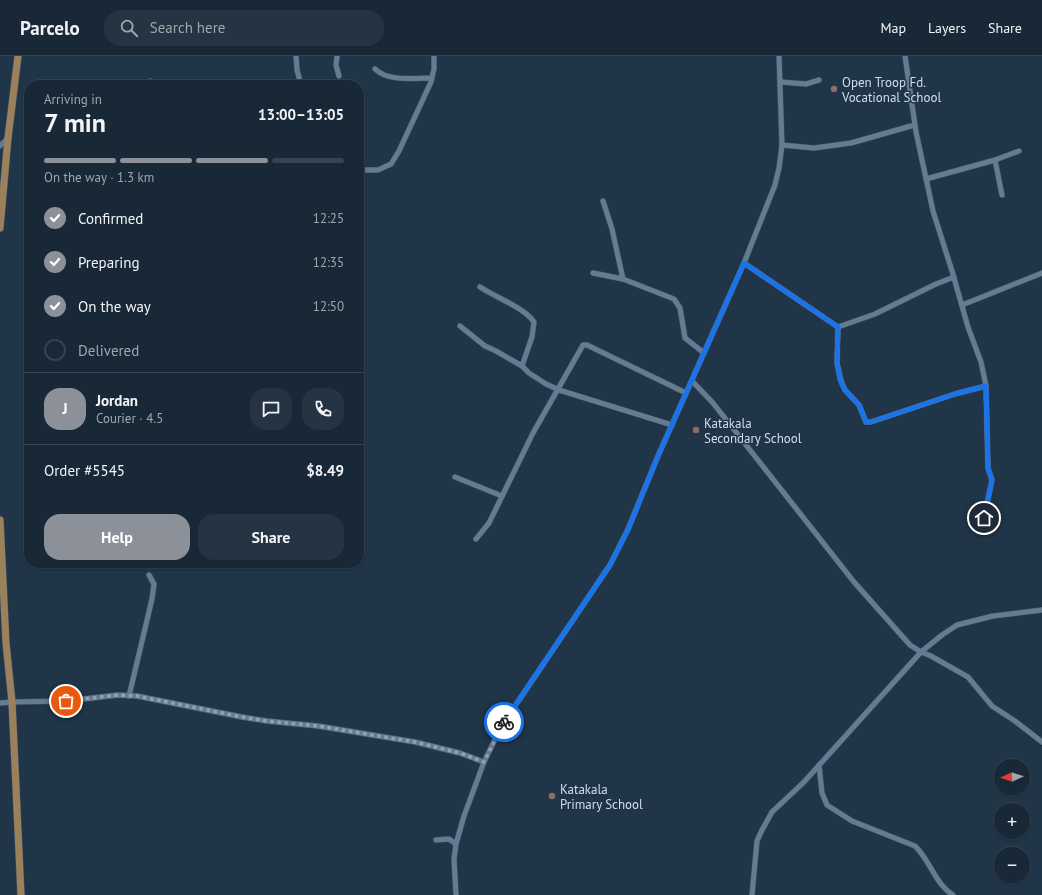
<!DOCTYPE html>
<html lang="en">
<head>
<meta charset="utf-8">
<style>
  body { margin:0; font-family:"PT Sans",sans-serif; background:#253442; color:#f1f3f6; height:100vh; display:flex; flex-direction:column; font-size:15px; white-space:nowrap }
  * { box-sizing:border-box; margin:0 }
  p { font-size:13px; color:#9fa6ad }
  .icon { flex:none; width:22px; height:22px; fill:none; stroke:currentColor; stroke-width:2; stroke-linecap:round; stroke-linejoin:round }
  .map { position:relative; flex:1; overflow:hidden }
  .sheet { position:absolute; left:24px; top:24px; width:340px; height:488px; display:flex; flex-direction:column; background:#182836; border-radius:16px; box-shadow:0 1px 3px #0004,0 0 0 1px #364451 }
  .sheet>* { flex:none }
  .needle { width:26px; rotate:267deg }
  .fabs { position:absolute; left:994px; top:703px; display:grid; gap:8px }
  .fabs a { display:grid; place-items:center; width:36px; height:36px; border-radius:50%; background:#182836; box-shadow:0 1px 3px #0004,0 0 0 1px #364451; font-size:20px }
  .pin { position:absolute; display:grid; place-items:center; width:34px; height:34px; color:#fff; margin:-17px; border:2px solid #fff; border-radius:50%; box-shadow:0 1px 4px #0007 }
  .courier { position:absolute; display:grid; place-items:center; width:40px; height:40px; margin:-20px; border:3px solid #1a73e8; border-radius:50%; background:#fff; color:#222; box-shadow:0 1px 5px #0007 }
  .overview em { font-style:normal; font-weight:700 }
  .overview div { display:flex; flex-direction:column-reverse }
  .overview { display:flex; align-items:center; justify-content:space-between; height:68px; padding:0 20px }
  h1 { font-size:26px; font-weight:700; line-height:30px }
  .bar { display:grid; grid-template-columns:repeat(4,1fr); gap:6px 4px; align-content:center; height:48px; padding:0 20px }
  .bar i { height:5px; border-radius:3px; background:#364451 }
  .bar .current { background:#8c9099 }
  .bar p { grid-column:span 4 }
  .line { display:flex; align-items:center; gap:10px; padding:0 20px; border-top:1px solid #364451 }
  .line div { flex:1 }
  .round { display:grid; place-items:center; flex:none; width:42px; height:42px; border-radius:16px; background:#253442 }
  ol { padding:0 20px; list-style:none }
  li { display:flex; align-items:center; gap:12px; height:44px }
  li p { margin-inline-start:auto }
  li .icon { padding:4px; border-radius:50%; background:#8c9099; color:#fff; stroke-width:4 }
  li:last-child { color:#9fa6ad }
  li i { width:22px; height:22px; border:2px solid #364451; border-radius:50% }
  .action { display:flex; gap:8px; margin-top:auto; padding:8px 20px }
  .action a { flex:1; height:46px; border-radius:16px; background:#8c9099; color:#fff; font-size:16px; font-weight:700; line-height:46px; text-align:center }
  .action a+a { background:#253442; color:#f1f3f6 }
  header { display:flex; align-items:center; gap:24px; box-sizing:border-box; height:56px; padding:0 20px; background:#182836; border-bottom:1px solid #364451 }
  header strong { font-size:19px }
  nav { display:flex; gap:22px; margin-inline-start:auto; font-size:14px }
  .search { width:280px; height:36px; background:#253442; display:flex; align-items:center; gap:10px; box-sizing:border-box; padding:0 14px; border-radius:16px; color:#9fa6ad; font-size:15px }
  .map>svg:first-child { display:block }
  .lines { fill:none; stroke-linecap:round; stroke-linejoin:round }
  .minor-casing { stroke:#405263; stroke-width:6 }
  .major-casing { stroke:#405263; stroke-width:8 }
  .minor { stroke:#647b92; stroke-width:5 }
  .major { stroke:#9a805b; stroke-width:7 }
  .done { stroke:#93a2b1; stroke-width:4; stroke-dasharray:0 7.2 }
  .route { stroke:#1a73e8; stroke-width:5 }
  .education-dot { fill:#8d6e63; stroke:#203548; stroke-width:1.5 }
  .labels { text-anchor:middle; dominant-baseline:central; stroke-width:3; stroke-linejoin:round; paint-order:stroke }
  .poi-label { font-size:13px; fill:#d1ddea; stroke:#203548; text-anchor:start }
</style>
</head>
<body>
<header>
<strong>Parcelo</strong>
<div class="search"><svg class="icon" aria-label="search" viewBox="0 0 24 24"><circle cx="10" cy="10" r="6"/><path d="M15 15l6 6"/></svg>Search here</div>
<nav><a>Map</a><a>Layers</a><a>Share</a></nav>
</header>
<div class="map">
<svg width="1042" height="839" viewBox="0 0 1042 839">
  <rect width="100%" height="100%" fill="#203548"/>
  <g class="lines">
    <g class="minor-casing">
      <g id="minor">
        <polyline points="296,0 297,14 301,29"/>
        <polyline points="337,0 336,9 339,20"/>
        <polyline points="905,0 916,76 933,155 952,215 968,271 981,306 986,330 988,412 992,424 984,462"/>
        <path d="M375 13C388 26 415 22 432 22"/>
        <polyline points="781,26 806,28 819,24"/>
        <polyline points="149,29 150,25"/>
        <polyline points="782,89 814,92 851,87 911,70"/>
        <polyline points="0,90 8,82"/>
        <polyline points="995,104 1019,95"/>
        <polyline points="359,114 378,114 391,108 399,95 431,26 434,13 434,0"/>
        <polyline points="926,123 995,104 1002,139"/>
        <polyline points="603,145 612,173 623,223"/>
        <polyline points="744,207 838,271 875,258 936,228 954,221"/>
        <polyline points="593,217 623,223 674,243 680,252 685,282 704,297"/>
        <path d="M480 231C495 241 525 252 534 266L532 281 522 310"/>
        <polyline points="962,249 1042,217"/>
        <polyline points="460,270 485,290 496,295 522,310 529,317 546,328 559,334 672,369"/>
        <polyline points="838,271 837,307 841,325 845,334 859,349 866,366 871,366 955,338 986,330"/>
        <polyline points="692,325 713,347 854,526 910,589 921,596 942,579 957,569 993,560 1042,554"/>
        <polyline points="455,421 502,440"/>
        <polyline points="476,483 489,467 533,377 583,289 587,289 686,337"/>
        <polyline points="129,640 152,543 154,528 149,519"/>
        <polyline points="0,647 12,646 66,645 118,639 137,640 242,661 267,665 318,670 415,686 460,697 484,706"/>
        <path d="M819 709 822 737 827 749 852 765 915 790C930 804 935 828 953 839"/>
        <polyline points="436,784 449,783 456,788"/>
        <polyline points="456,839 454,803 456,788 464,760 484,706 501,671 610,509 628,473 658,400 744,207 775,129 779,112 782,89 779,0"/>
        <polyline points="752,839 757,785 761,776 772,756 804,726 921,596 931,600 968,621 992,650 1015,665 1042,686"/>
      </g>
    </g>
    <g class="major-casing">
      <g id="major">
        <polyline points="0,172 8,82 18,0"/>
        <polyline points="0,464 6,587 12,646 21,839"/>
      </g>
    </g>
    <use href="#minor" class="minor"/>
    <use href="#major" class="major"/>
  </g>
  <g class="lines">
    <polyline class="done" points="66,645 118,639 137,640 242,661 266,665 318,670 415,686 460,697 484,706 504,666"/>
    <polyline class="route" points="504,666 610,509 628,474 658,400 744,207 838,271 837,307 840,324 845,334 859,349 866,366 871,366 955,338 986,330 988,412 992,424 984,462"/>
  </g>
  <g class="education-dot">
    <circle cx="834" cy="33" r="4"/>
    <circle cx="696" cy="374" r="4"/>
    <circle cx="552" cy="740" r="4"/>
  </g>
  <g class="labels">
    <g class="poi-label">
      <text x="842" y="26">Open Troop Fd.<tspan x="842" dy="15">Vocational School</tspan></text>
      <text x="704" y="367">Katakala<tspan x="704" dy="15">Secondary School</tspan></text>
      <text x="560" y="733">Katakala<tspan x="560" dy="15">Primary School</tspan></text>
    </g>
  </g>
</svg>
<div class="fabs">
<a><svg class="needle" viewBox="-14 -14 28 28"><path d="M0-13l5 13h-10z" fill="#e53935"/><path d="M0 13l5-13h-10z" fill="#9fa6ad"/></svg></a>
<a>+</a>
<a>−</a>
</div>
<div class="pin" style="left:66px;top:645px;background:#ea580c"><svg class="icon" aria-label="bag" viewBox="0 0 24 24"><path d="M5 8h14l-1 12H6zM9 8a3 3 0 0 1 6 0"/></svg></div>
<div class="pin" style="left:984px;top:462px;background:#1f2937"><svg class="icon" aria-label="home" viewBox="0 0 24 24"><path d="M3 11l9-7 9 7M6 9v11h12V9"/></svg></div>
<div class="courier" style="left:504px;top:666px"><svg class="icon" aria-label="bike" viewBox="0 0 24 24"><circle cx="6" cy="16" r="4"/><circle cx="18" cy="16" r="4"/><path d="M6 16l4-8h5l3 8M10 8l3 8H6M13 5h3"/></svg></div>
<section class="sheet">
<div class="overview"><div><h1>7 min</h1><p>Arriving in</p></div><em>13:00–13:05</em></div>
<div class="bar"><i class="current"></i><i class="current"></i><i class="current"></i><i></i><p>On the way · 1.3 km</p></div>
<ol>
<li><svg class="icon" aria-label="check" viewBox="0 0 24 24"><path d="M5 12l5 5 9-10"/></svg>Confirmed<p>12:25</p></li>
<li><svg class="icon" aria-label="check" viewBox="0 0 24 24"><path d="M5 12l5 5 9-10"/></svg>Preparing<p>12:35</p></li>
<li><svg class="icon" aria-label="check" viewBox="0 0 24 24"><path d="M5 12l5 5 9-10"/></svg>On the way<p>12:50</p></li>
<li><i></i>Delivered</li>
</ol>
<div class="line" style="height:72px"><b class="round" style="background:#8c9099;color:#fff">J</b><div><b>Jordan</b><p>Courier · 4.5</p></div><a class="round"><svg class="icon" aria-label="chat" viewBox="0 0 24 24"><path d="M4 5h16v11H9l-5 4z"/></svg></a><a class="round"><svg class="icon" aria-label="phone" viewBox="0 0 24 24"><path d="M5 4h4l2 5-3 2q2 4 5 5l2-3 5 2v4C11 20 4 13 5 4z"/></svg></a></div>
<div class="line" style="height:52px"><div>Order #5545</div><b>$8.49</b></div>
<div class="action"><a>Help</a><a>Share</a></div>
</section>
</div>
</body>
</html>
